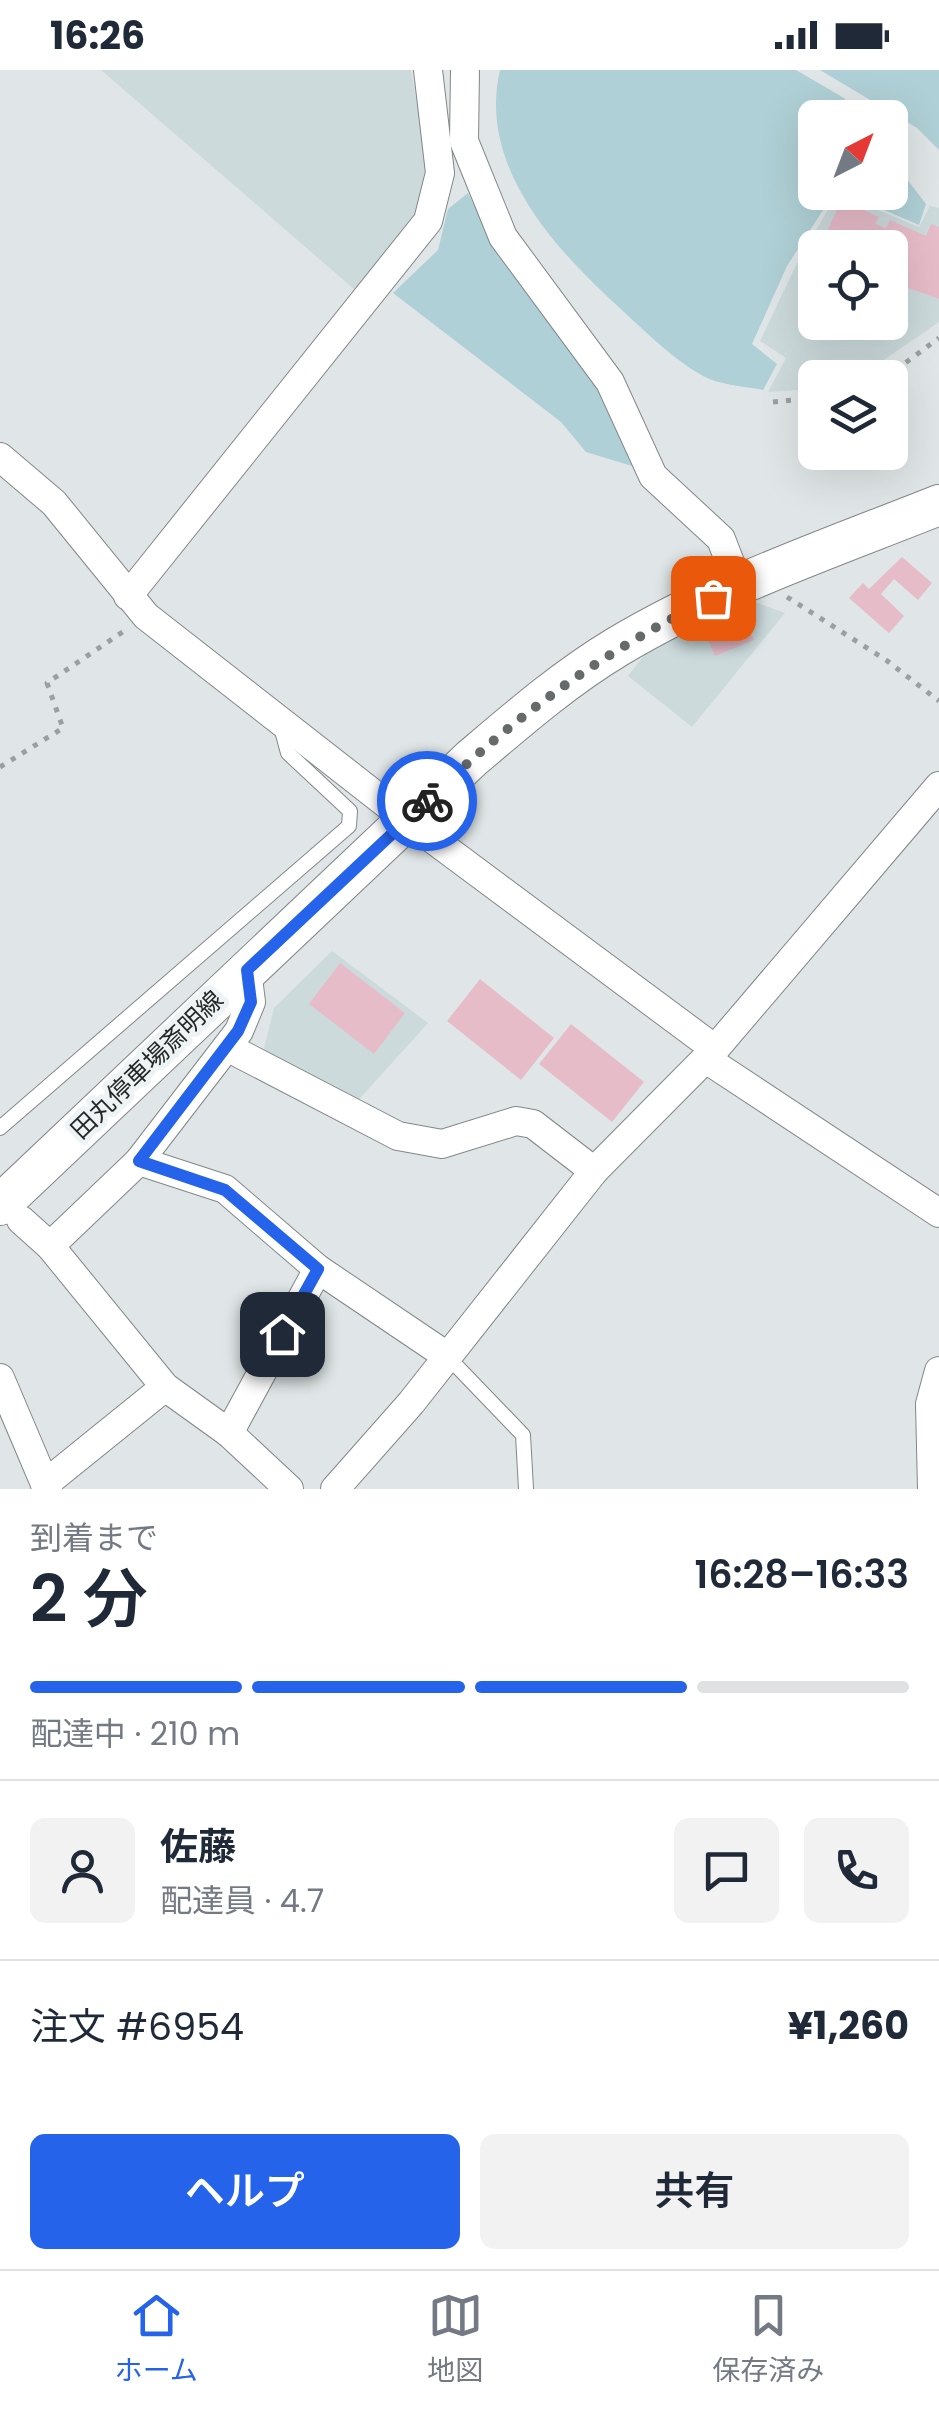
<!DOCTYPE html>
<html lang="ja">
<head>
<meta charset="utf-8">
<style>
  body { margin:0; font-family:Poppins,"Noto Sans JP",sans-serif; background:#f2f2f3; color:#1f2937; height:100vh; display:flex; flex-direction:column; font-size:38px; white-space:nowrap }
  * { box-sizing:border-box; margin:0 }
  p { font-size:32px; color:#747a83 }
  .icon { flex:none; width:55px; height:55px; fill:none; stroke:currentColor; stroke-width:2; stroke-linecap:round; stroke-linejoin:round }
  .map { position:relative; height:1419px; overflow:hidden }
  .details { display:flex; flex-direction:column; background:#fff; flex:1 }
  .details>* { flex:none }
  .needle { width:65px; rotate:42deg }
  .controls { position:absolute; left:798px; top:30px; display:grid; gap:20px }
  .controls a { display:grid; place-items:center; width:110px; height:110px; border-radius:15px; background:#fff; box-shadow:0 10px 40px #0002; font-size:50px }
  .pin { position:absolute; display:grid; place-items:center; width:85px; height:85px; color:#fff; margin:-42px; border-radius:20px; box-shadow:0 5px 15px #0006 }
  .courier { position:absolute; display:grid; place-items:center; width:100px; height:100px; margin:-50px; border:8px solid #2563eb; border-radius:50%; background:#fff; color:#222; box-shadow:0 2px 12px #0007 }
  .headline em { font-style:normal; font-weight:600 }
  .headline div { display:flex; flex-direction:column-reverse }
  .headline { display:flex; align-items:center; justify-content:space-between; height:170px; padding:0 30px }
  h1 { font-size:65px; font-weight:600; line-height:75px }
  .bar { display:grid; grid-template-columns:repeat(4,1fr); gap:15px 10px; align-content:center; height:120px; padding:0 30px }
  .bar i { height:12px; border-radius:8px; background:#e0e1e3 }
  .bar .selected { background:#2563eb }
  .bar p { grid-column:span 4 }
  .line { display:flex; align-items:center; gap:25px; padding:0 30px; border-top:2px solid #e0e1e3 }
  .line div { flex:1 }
  .round { display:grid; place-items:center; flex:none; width:105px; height:105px; border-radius:15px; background:#f2f2f3 }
  .action { display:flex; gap:20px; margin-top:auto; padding:20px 30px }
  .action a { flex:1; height:115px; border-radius:15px; background:#2563eb; color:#fff; font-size:40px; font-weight:600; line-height:115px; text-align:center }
  .action a+a { background:#f2f2f3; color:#1f2937 }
  .status { display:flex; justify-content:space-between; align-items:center; height:70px; padding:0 50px; background:#fff; direction:ltr }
  .status svg { height:28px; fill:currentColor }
  .tabs { display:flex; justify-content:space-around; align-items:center; height:140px; border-top:2px solid #e0e1e3; background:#fff; font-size:28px; color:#747a83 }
  .tabs a { display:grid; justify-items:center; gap:5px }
  .tabs .selected { color:#2563eb }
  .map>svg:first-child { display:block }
  .built { fill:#ccdadc; fill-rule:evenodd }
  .green { fill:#afd0d6 }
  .building { fill:#e7bcc9 }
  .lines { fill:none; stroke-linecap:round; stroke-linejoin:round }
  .service-casing { stroke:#828788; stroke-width:16 }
  .minor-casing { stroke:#828788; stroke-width:30 }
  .secondary-casing { stroke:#828788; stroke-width:42 }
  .path { stroke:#9b9fa0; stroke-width:5; stroke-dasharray:5 8; stroke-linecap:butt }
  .service { stroke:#fff; stroke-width:14 }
  .minor { stroke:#fff; stroke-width:28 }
  .secondary { stroke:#fff; stroke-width:40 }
  .done { stroke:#676a6b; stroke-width:10; stroke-dasharray:0 18 }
  .route { stroke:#2563eb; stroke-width:12 }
  .labels { text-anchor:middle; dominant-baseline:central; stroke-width:10; stroke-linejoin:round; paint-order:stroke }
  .street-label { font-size:25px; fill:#262828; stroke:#eef4f5 }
</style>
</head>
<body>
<div class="status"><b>16:26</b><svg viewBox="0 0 49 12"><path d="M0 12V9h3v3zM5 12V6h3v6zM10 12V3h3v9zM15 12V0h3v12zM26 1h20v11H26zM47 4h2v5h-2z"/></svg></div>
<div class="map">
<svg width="939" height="1419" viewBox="0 0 939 1419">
  <rect width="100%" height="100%" fill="#e0e6e7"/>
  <g class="built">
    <polygon points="101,0 411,0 430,104 426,133 355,220"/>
    <path d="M838 123 919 157 930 136 939 138V252L862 305 815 308 813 319 768 322 786 288 760 271 800 187ZM815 178H890V252H815Z"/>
    <polygon points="745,528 785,543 692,657 628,606 644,585"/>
    <polygon points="332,881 428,953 344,1046 261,990 274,938"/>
  </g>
  <g class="green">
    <path d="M500 0H796L844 28 859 47 815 48V122L834 123 787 196 752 274 777 294 763 320C744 316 719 315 703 306 674 290 648 264 624 242 558 182 477 98 500 0Z"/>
    <polygon points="820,0 939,0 939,80 917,58"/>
    <polygon points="890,87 926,134 919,155 845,123 890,122"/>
    <polygon points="468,123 499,186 599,317 632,396 586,382 561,352 393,223 438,180 448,139"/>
  </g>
  <g class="building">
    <polygon points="841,130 879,147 875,154 886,158 890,150 926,166 931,154 939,157 939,229 890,211 890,178 820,178"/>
    <polygon points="902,487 932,513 918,530 894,509 881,524 904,546 889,563 849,528 863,513 869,519"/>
    <polygon points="742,541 754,570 715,586 703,558"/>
    <polygon points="340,893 405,943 374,984 309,934"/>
    <polygon points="480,909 554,968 521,1010 447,951"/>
    <polygon points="571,954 644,1012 612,1052 539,994"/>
  </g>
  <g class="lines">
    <g class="service-casing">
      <g id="service">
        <polyline points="0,1058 349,756 350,741 288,683 281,657"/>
        <polyline points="447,1286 523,1365 526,1419"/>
      </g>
    </g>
    <g class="minor-casing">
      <g id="minor">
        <polyline points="465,0 464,71 503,167 610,312 653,406 721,469 739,516"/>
        <polyline points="0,387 54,433 146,546 407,750 715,979"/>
        <polyline points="128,526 428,151 440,103 428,0"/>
        <polyline points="247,900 251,932 239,961 139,1091 50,1176 165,1317 229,1363 289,1419"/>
        <polyline points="227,977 398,1066 442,1074 516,1051 533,1054 594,1101"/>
        <polyline points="706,989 939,1143"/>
        <polyline points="139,1091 225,1119 318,1199 447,1286"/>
        <polyline points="21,1150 50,1176"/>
        <polyline points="0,1308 45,1414"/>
        <polyline points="229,1363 318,1199"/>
        <polyline points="48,1419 45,1414 165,1317"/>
        <polyline points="335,1419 411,1333 594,1101 715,979 939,716"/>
        <polyline points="932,1419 930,1334 939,1301"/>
      </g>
    </g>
    <g class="secondary-casing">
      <path id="secondary" d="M0 1135 471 689C518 649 564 609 617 577 717 517 831 478 939 435"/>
    </g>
    <g class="path">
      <polyline points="885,308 939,268"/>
      <polyline points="773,332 815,328"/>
      <polyline points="787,527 886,590 939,631"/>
      <polyline points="0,697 63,658 47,613 127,559"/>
    </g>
    <use href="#service" class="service"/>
    <use href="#minor" class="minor"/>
    <use href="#secondary" class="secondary"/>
  </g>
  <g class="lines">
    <path class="done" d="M427 731C514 647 604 580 713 528"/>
    <polyline class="route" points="282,1264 318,1199 225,1120 139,1091 238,961 251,932 247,900 427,731"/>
  </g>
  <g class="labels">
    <g class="street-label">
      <text transform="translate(147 995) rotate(-44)">田丸停車場斎明線</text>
    </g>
  </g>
</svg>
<div class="controls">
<a><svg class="needle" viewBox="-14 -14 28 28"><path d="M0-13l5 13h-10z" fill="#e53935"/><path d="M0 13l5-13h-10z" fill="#747a83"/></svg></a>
<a><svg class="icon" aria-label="locate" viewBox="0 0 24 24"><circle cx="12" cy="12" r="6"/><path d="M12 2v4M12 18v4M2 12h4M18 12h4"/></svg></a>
<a><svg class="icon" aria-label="layers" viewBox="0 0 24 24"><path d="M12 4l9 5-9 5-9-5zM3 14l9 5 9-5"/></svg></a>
</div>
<div class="pin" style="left:713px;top:528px;background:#ea580c"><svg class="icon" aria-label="bag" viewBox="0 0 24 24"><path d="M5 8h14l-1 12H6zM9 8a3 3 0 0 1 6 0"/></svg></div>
<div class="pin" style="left:282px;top:1264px;background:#1f2937"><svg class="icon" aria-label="home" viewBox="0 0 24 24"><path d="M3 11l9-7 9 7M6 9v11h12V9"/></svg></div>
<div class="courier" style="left:427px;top:731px"><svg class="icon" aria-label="bike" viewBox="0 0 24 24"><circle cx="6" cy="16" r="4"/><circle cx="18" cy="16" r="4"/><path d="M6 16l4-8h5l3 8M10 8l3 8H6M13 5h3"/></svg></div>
</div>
<section class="details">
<div class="headline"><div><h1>2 分</h1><p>到着まで</p></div><em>16:28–16:33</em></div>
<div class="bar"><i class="selected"></i><i class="selected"></i><i class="selected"></i><i></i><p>配達中 · 210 m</p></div>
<div class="line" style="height:180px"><a class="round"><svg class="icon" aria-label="person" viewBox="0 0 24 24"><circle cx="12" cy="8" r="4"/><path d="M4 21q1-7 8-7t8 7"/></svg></a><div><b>佐藤</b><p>配達員 · 4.7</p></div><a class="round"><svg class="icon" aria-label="chat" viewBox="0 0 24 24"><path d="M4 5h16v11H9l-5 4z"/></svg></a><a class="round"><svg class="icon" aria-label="phone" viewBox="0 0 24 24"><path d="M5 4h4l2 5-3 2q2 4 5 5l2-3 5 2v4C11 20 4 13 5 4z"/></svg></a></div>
<div class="line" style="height:130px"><div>注文 #6954</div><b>¥1,260</b></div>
<div class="action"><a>ヘルプ</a><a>共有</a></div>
</section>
<nav class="tabs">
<a class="selected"><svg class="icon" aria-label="home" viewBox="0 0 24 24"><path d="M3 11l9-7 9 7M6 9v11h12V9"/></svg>ホーム</a>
<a><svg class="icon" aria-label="map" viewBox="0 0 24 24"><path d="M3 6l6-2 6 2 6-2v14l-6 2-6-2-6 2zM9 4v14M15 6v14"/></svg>地図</a>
<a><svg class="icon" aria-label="saved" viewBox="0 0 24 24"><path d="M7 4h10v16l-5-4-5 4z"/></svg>保存済み</a>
</nav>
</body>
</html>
